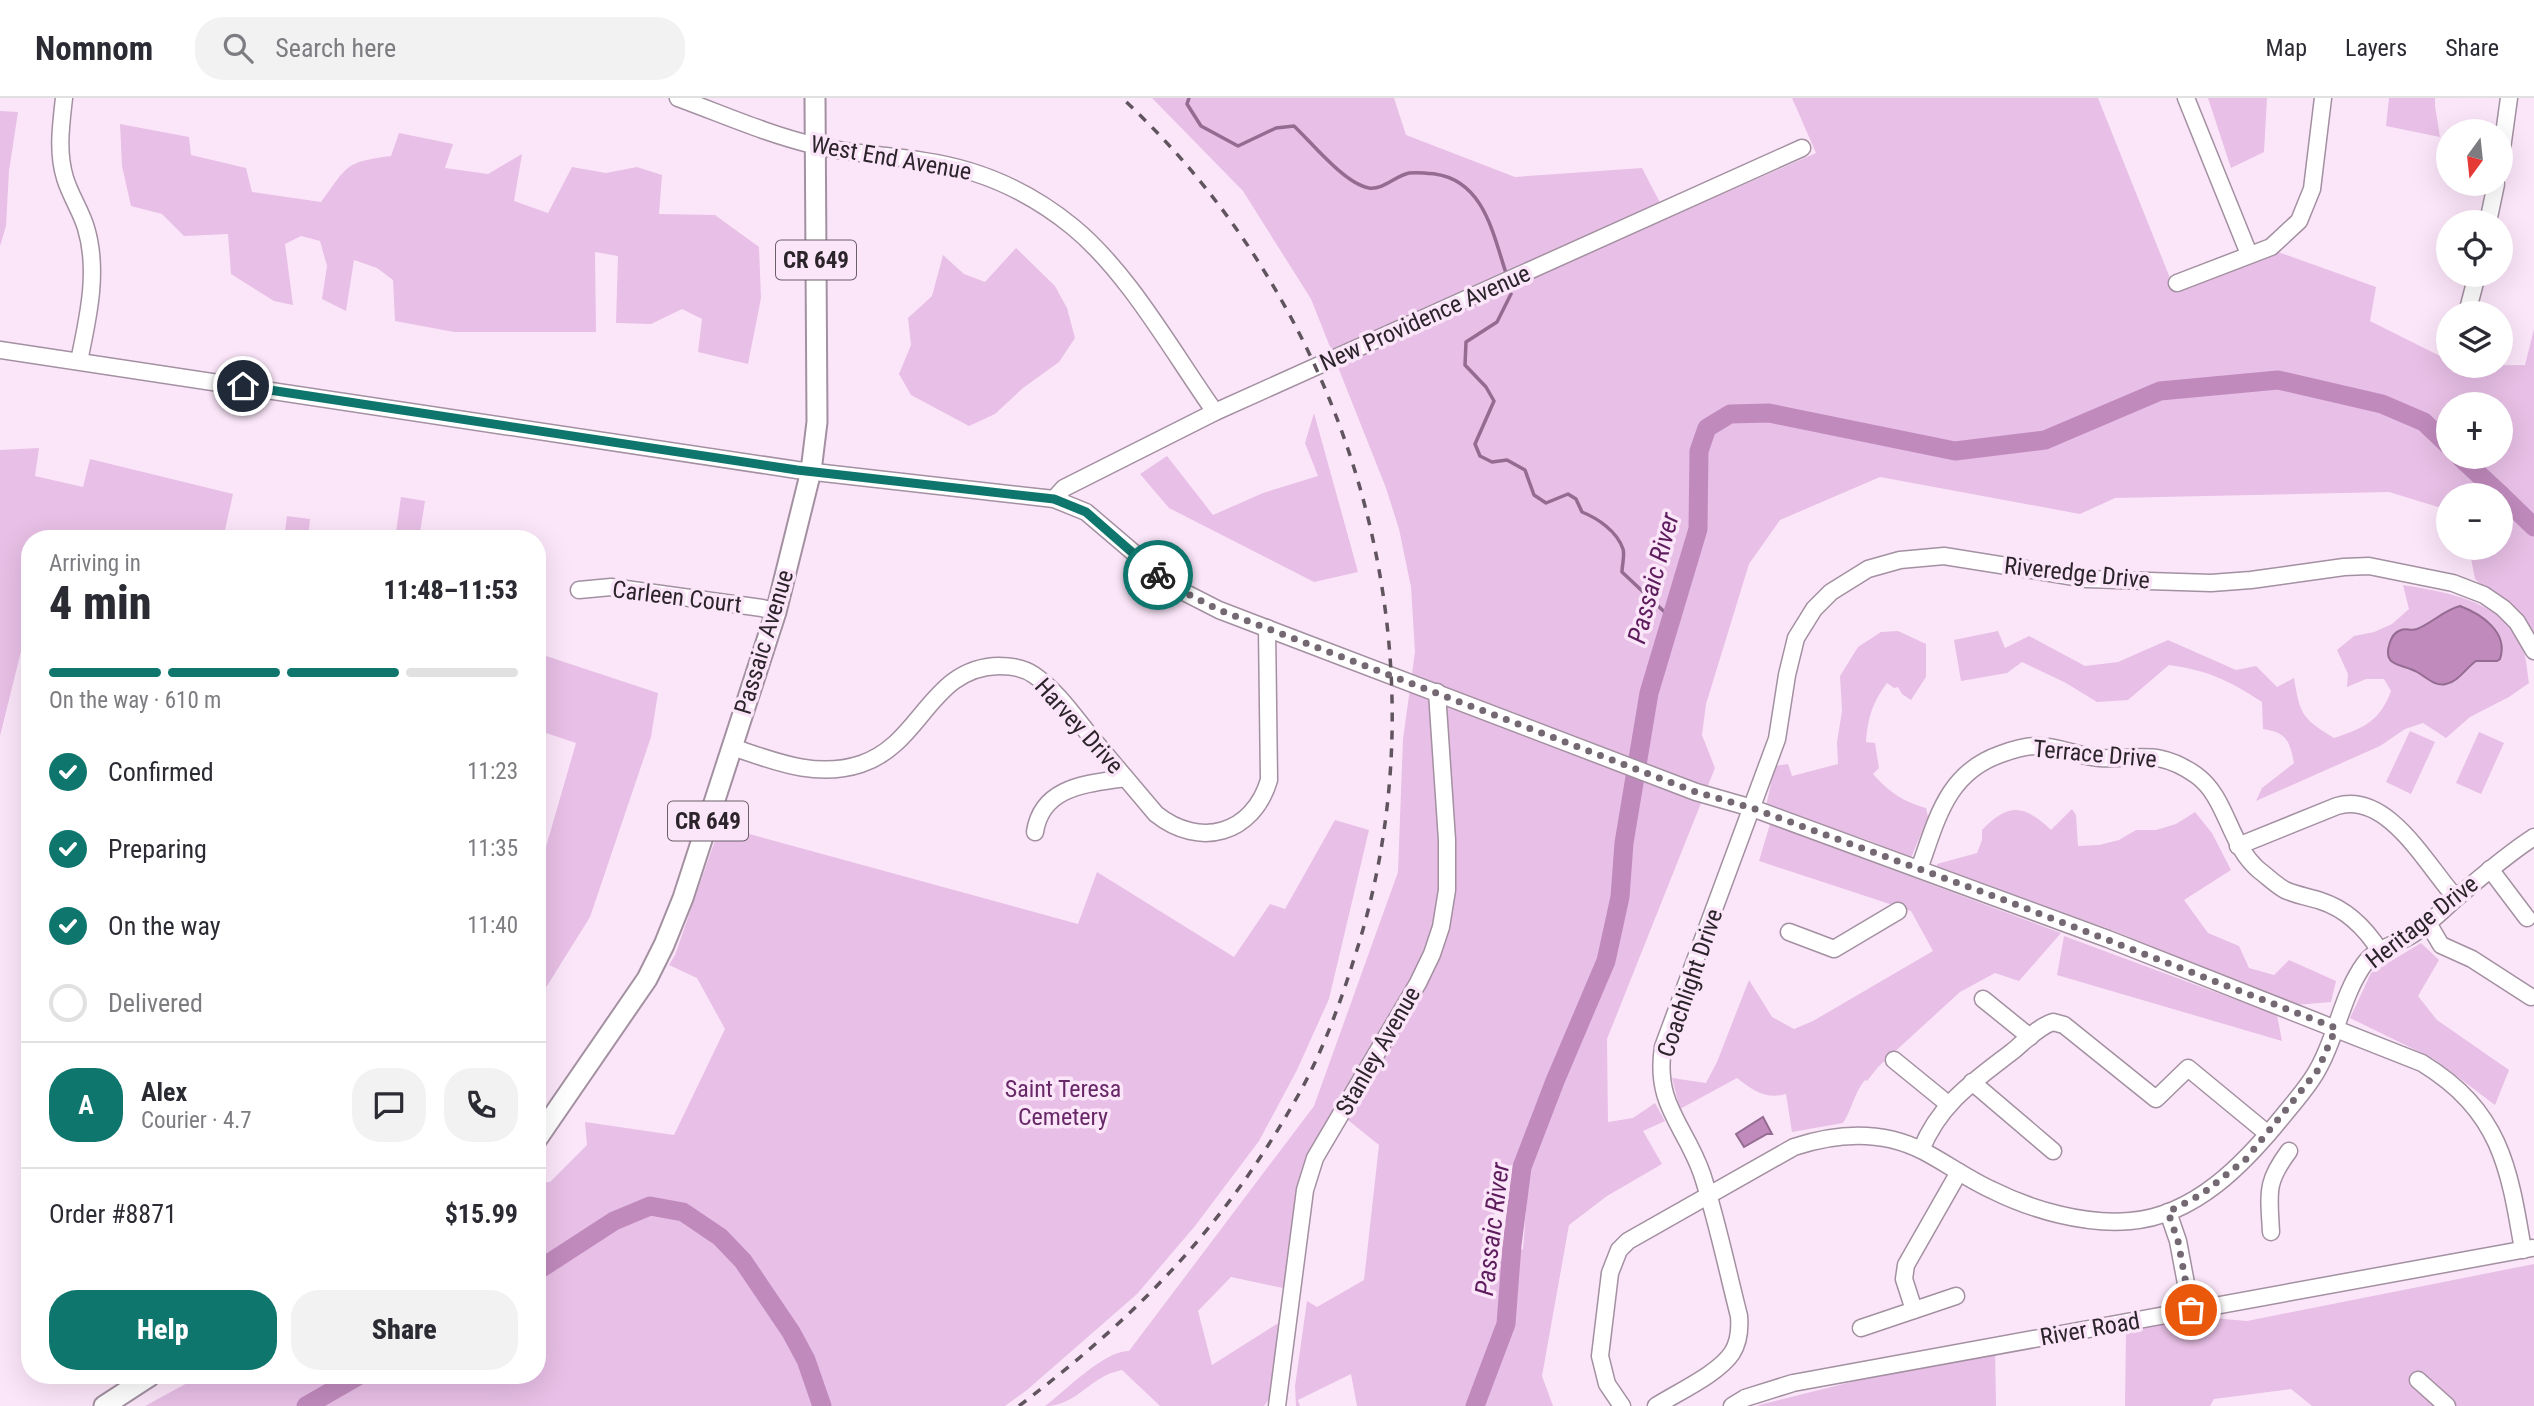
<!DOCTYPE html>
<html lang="en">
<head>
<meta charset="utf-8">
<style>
  body { margin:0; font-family:"Roboto Condensed",sans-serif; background:#f2f2f3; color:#2b2b33; height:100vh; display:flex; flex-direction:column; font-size:26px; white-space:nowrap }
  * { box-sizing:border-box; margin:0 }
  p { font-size:23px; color:#7c7c81 }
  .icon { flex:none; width:38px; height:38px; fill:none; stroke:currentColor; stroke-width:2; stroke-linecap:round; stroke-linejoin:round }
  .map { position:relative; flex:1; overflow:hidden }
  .panel { position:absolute; left:21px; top:432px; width:525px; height:854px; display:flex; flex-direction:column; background:#fff; border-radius:28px; box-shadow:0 7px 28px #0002 }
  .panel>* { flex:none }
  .needle { width:46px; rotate:195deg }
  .controls { position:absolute; left:2436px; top:21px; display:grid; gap:14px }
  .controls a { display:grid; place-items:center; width:77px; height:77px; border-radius:50%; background:#fff; box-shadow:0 7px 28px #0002; font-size:35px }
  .pin { position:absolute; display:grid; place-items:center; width:60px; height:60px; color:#fff; margin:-30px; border:4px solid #fff; border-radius:50%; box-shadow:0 2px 7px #0007 }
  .courier { position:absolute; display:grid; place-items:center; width:70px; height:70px; margin:-35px; border:5px solid #0f766e; border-radius:50%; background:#fff; color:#222; box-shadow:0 2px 9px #0007 }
  .overview em { font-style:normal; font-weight:800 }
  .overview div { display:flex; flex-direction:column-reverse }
  .overview { display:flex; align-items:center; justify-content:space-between; height:119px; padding:0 28px }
  h1 { font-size:46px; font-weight:800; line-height:52px }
  .bar { display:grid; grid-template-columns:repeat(4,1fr); gap:10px 7px; align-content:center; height:84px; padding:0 28px }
  .bar i { height:9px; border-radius:5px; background:#e1e1e2 }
  .bar .current { background:#0f766e }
  .bar p { grid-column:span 4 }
  .line { display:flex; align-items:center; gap:18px; padding:0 28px; border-top:2px solid #e1e1e2 }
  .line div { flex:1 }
  .round { display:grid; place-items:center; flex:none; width:74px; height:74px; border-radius:28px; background:#f2f2f3 }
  ol { padding:0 28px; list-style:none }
  li { display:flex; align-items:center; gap:21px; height:77px }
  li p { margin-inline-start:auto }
  li .icon { padding:7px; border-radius:50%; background:#0f766e; color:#fff; stroke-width:4 }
  li:last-child { color:#7c7c81 }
  li i { width:38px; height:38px; border:4px solid #e1e1e2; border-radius:50% }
  .button { display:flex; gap:14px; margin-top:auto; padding:14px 28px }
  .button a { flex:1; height:80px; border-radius:28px; background:#0f766e; color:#fff; font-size:28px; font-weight:800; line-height:80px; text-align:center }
  .button a+a { background:#f2f2f3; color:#2b2b33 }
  header { display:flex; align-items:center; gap:42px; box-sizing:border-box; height:98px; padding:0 35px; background:#fff; border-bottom:2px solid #e1e1e2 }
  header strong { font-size:33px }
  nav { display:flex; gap:38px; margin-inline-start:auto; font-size:24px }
  .search { width:490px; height:63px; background:#f2f2f3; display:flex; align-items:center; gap:18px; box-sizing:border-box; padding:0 24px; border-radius:28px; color:#7c7c81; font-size:26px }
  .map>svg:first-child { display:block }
  .green { fill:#e8bfe6; fill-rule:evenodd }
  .water { fill:#c08abd; stroke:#946b91; stroke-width:2 }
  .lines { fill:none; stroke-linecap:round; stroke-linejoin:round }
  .stream { stroke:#946b91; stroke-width:3.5 }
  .river { stroke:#c08abd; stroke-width:19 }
  .minor-casing { stroke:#a390a1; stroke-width:19 }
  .major-casing { stroke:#a390a1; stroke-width:23 }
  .minor { stroke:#fff; stroke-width:16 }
  .major { stroke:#fff; stroke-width:19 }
  .rail { stroke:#60545e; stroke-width:3.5; stroke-dasharray:9 9; stroke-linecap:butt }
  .done { stroke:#746873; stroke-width:7; stroke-dasharray:0 12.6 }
  .route { stroke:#0f766e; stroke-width:9 }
  .labels { text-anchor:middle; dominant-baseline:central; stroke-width:7; stroke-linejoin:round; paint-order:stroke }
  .shield { fill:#fbe6f9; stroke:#6a5e69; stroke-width:2 }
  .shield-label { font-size:23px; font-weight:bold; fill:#2c242b }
  .street-label { font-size:24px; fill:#2c242b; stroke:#fbe6f9 }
  .park-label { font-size:24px; fill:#682868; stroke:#fbe6f9 }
  .water-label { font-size:26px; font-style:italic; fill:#5d1c5c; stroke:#fbe6f9 }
</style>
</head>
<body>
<header>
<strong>Nomnom</strong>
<div class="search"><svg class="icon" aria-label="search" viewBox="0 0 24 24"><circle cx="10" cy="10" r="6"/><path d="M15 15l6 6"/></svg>Search here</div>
<nav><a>Map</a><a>Layers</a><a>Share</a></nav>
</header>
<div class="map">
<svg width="2534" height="1308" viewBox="0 0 2534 1308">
  <rect width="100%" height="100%" fill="#fbe6f9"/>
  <g class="green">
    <path d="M1152 0H1394L1406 37 1515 79 1642 70 1668 120 1816 55 1792 0H2098L2176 195 2278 154 2376 189 2370 223 2448 262V268L2525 267 2534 231V537L2475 481 2469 450H2501V397H2448V412L2389 394 2115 400 2080 416 1880 379 1780 422 1749 466 1706 606 1702 637 1715 670 1607 941 1608 1024 1633 1020 1655 1005 1665 1023 1643 1033 1662 1066 1607 1098 1569 1127 1542 1278 1553 1308H1357L1351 1276 1298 1302 1300 1308H1296L1295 1288 1307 1203 1317 1209 1364 1182 1379 1047 1338 1014 1306 1077 1292 1192 1231 1179 1198 1213 1212 1267 1280 1224 1270 1300 1264 1308H1160L1122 1272C1089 1278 1078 1308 1045 1308 1065 1293 1105 1252 1129 1253L1314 1008 1398 774 1403 641 1415 554 1411 489 1399 431 1386 390 1311 201 1243 93ZM2448 306H2501V359H2448ZM1530 1059 1523 1151 1488 1170 1500 1072Z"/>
    <polygon points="2208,0 2267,0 2264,54 2231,70"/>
    <polygon points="2389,0 2435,0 2435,8 2440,39 2386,28"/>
    <polygon points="0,13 18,14 9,73 6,128 0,148"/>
    <path d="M120 26 189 39 191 57 246 70 252 94 321 104C348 68 344 64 391 58L399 35 453 46 445 70 488 76 522 56 514 103 548 115 572 69 606 75 637 69 662 77 659 116 715 117 759 149 761 200 748 266 698 254 702 221 682 211 651 226 616 225 618 158 595 154 596 234H454L395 223 393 182 377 170 354 162 346 213 322 201 327 168 320 143 301 138 285 146 293 207 274 203 231 176 228 136 184 138 162 116 131 108 122 68Z"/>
    <polygon points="1016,150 1055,188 1067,210 1075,240 1059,264 1023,290 995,316 969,328 911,297 899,276 911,247 908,220 932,198 943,157 964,176 985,184"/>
    <polygon points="1314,315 1358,474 1314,484 1169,410 1140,376 1167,358 1213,417 1263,395 1318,378 1305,345"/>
    <polygon points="39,350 35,378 83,389 90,361 233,396 223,441 30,441 30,517 0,638 0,352"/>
    <polygon points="401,399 425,403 419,441 395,441"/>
    <polygon points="287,418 310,421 308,441 284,441"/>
    <path d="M2403 487C2446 494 2506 503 2523 552 2527 562 2527 574 2529 585L2509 599 2470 619 2446 640 2423 625 2405 631 2380 648 2256 703 2262 690 2294 665C2289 642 2287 635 2263 631L2262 604C2230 583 2207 572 2169 567L2128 602 2097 604 2066 585 2022 564 2007 575 1961 583 1954 542 1998 533 2005 550 2029 538 2085 568 2118 564 2168 542 2236 572 2256 568 2277 589 2294 580C2300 617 2302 620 2334 640 2364 630 2380 623 2391 593L2384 581H2366L2347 589 2348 576 2337 552 2354 538 2374 534 2392 526 2409 511ZM2453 510 2473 513 2491 526 2501 546 2493 564 2476 563 2454 583 2437 586 2410 570 2388 551C2394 527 2401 538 2417 531 2429 525 2441 517 2453 510Z"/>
    <path d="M1898 533 1926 546V579L1911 602 1902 596 1898 589 1894 590 1887 585C1872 605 1868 620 1866 644L1875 645 1879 670 1873 676C1889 694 1902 703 1926 710L1928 719 1911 760 1870 743 1766 708 1775 668 1788 666 1792 678 1838 666 1837 644 1842 613 1840 578 1858 549 1881 534Z"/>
    <polygon points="537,555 658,595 651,639 590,819 537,904 537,780 576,645 537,632"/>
    <polygon points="2410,633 2435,644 2411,696 2386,684"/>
    <polygon points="2479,634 2504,645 2481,696 2456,685"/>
    <path d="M2072 711 2076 717 2078 748 2099 747 2119 742 2136 732H2156L2176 726 2195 714 2212 735 2231 772 2184 802 2208 835 2239 848 2249 870 2274 877 2289 862 2336 883 2331 904 2295 907 2107 830 1937 773V766L1977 755 1982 742V732C2008 705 2024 706 2051 732Z"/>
    <polygon points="1335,722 1369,732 1329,901 1297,972 1259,1043 1195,1128 1137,1196 1027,1292 1005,1308 145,1308 200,1278 537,1278 537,1085 550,1084 587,1047 585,1024 674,1037 725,931 697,880 669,867 675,857 720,728 1078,826 1097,774 1234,859 1270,806 1285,811"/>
    <path d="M1770 726 2061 835 2019 883 1995 875 1960 894 1878 969 1867 983 1865 982C1854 995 1852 1011 1843 1025L1792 1034 1786 996C1766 1002 1752 992 1737 980L1680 1011 1672 980 1706 985 1717 964 1749 882 1772 919 1794 931 1813 923 1933 853 1911 813 1759 763Z"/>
    <polygon points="2064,838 2277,917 2282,943 2057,877"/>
    <polygon points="2421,845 2439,862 2418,898 2437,922 2509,972 2495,1007 2434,961 2350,920 2371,875"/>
    <polygon points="2534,1166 2534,1308 2312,1308 2291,1291 2214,1301 2210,1308 2125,1308 2126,1232 2212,1220 2247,1223"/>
    <polygon points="1995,1248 1996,1308 1758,1308 1759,1307"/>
  </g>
  <g class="water">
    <path d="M2460 508C2481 516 2509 534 2500 561L2497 563H2476C2466 570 2458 584 2446 586 2435 589 2426 579 2417 574 2402 565 2381 570 2390 544 2392 538 2395 534 2401 532 2406 530 2411 533 2417 531 2432 525 2444 512 2460 508Z"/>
    <polygon points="1763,1019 1772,1036 1767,1036 1744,1049 1736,1036"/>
  </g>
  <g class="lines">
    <g class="stream">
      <path d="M1189 0 1187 6 1201 28 1238 48 1276 30 1294 28C1312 45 1345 86 1369 90 1383 92 1395 78 1409 75 1418 74 1426 75 1435 76 1484 83 1493 136 1506 175"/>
      <path d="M1511 196 1497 224 1466 244 1465 267 1486 289 1494 303 1475 346 1480 358 1492 364 1507 362 1525 372 1534 397 1546 405 1568 396 1576 401 1582 414C1597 420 1617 433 1623 451 1625 457 1622 467 1622 474L1672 521"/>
    </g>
    <g class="river">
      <polyline points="2460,359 2501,397"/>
      <polyline points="2501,397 2534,429"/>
      <polyline points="537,1173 614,1123 650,1108 683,1114 720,1139 743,1163 791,1234 806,1262 822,1308"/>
      <polyline points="306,1308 358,1278"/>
      <polyline points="1475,1308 1506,1226 1512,1147 1522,1069 1555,983 1606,863 1620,799 1624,745 1649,595 1698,431 1699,353 1707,330 1730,316 1769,315 1955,353 2045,342 2160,293 2278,282 2382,306 2424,324 2448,347"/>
    </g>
    <g class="minor-casing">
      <g id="minor">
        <path d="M64 0C61 27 57 54 65 80 70 97 81 113 86 130 99 173 88 220 79 263"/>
        <path d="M678 0C722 16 767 36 813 47 849 56 888 57 924 63 979 71 1029 93 1073 129 1129 175 1173 255 1215 314"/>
        <polyline points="2186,0 2249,156"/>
        <polyline points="2501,58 2509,0"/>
        <polyline points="2488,124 2496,86"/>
        <polyline points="2177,185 2271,149 2299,123 2312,91 2323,0"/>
        <polyline points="2467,215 2477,177"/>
        <path d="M0 252 797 372 1054 401 1086 414 1174 489 1219 512 1696 694 1752 710 2108 841 2422 965C2500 1013 2509 1068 2523 1152"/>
        <polyline points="1054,401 1064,390 1215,314 1802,50"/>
        <polyline points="579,492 611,489 762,510 776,514"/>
        <path d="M732 649C774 663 816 681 861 666 922 646 930 569 999 568 1011 568 1024 570 1034 577 1057 593 1074 618 1091 639 1113 665 1135 691 1156 716 1200 751 1253 736 1269 682L1267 530"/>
        <path d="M1035 734C1042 688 1087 686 1125 680"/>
        <path d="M2238 748 2337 708C2388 693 2427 768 2456 800"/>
        <path d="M1919 771C1937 722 1946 675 2001 656 2012 652 2025 648 2037 648 2058 648 2078 658 2099 660 2139 662 2157 650 2196 677 2228 700 2228 747 2260 773 2268 779 2276 787 2285 792 2296 797 2309 799 2321 803 2346 811 2366 831 2380 853"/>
        <polyline points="2490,771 2527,820"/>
        <polyline points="2428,825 2441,847 2472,861 2531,899"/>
        <polyline points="1789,834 1834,851 1898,813"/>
        <polyline points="1983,901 2030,939"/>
        <polyline points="1894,962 1948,1006"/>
        <polyline points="1972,984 2053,1053"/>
        <path d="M1921 1052C1940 1005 1974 983 2013 953 2025 943 2038 929 2053 924L2064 927 2156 1001 2188 970 2268 1036"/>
        <polyline points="2168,1114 2178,1143 2191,1212"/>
        <path d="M2271 1134C2269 1095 2265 1085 2289 1053"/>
        <polyline points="1914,1212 1904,1181 1906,1167 1959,1074"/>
        <polyline points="1861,1230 1956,1198"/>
        <polyline points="2418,1282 2447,1308"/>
        <polyline points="1277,1308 1305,1092 1315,1060 1418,885 1432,856 1441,829 1447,792 1447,742 1437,594"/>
        <path d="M1622 1308 1607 1286 1600 1258 1610 1175 1619 1152 1628 1143 1794 1049C1836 1035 1882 1032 1923 1053 1946 1065 1968 1081 1992 1092 2032 1112 2085 1127 2130 1123 2195 1118 2245 1065 2283 1018 2295 1003 2309 988 2318 971 2337 938 2342 896 2365 865 2375 851 2396 846 2410 838 2427 828 2441 814 2455 801 2481 779 2506 757 2534 739"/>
        <path d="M1656 1308C1678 1294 1718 1276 1732 1255 1739 1244 1740 1230 1739 1218 1727 1171 1717 1122 1702 1076 1685 1027 1654 1007 1663 949L1777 641 1787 577 1796 540 1814 511 1831 494 1868 471 1900 462 1944 458 2087 481 2211 485 2251 482 2344 469 2369 468 2453 485 2484 497 2503 510 2517 524 2534 553"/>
        <polyline points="1732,1308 1745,1300 1793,1285 2532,1150"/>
      </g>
    </g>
    <g class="major-casing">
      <g id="major">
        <polyline points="537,1041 647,881 664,847 683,800 776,514 811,373 817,324 815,0"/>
        <polyline points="104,1308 150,1278"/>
      </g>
    </g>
    <use href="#minor" class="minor"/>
    <use href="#major" class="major"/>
    <path class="rail" d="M1019 1308C1140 1216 1225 1128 1300 994 1323 952 1340 906 1354 861 1453 558 1354 215 1122 0"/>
  </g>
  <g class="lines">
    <polyline class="done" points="1158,477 1174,489 1219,512 1696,694 1752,710 1999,800 2336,930 2318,972 2246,1061 2202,1096 2168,1114 2178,1143 2191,1212"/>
    <polyline class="route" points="243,288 797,372 1054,401 1086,414 1158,477"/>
  </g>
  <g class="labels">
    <g class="shield">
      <rect x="776" y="142.5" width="80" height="39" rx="5"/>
      <rect x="668" y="703.5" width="80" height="39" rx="5"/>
    </g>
    <g class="shield-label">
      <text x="816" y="162">CR 649</text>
      <text x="708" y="723">CR 649</text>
    </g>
    <g class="street-label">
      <text transform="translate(891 60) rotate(10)">West End Avenue</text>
      <text transform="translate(1425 220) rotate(-24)">New Providence Avenue</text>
      <text transform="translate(2077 475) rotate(6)">Riveredge Drive</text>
      <text transform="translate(677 499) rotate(7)">Carleen Court</text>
      <text transform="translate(764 544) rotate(-73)">Passaic Avenue</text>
      <text transform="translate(1079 628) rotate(48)">Harvey Drive</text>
      <text transform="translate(2095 656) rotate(5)">Terrace Drive</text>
      <text transform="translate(2422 824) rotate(-38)">Heritage Drive</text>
      <text transform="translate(1690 885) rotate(-71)">Coachlight Drive</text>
      <text transform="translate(1378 953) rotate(-60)">Stanley Avenue</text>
      <text transform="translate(2090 1231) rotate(-10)">River Road</text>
    </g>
    <g class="park-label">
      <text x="1063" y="991">Saint Teresa<tspan x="1063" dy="28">Cemetery</tspan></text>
    </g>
    <g class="water-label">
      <text transform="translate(1653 480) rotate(-75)">Passaic River</text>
      <text transform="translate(1492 1131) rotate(-83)">Passaic River</text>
    </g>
  </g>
</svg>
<div class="controls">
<a><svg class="needle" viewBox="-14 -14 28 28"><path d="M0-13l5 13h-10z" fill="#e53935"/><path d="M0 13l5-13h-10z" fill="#7c7c81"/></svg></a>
<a><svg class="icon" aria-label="locate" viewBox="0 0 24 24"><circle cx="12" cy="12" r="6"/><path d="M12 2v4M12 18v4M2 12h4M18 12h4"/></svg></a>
<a><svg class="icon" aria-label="layers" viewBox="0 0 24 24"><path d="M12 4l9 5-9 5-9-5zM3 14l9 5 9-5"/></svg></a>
<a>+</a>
<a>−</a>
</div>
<div class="pin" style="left:2191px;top:1212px;background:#ea580c"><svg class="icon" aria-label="bag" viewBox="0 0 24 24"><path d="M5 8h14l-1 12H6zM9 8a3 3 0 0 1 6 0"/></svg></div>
<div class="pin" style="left:243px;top:288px;background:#1f2937"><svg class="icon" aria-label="home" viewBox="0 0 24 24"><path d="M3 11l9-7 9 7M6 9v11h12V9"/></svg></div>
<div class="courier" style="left:1158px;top:477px"><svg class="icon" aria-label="bike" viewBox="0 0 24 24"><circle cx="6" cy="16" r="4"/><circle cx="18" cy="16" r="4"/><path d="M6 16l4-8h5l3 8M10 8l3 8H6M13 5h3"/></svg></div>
<section class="panel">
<div class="overview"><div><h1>4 min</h1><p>Arriving in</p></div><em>11:48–11:53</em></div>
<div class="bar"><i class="current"></i><i class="current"></i><i class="current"></i><i></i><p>On the way · 610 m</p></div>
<ol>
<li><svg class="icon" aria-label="check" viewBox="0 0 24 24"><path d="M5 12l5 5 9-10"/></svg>Confirmed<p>11:23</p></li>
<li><svg class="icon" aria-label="check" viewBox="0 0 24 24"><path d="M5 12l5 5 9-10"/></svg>Preparing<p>11:35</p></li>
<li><svg class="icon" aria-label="check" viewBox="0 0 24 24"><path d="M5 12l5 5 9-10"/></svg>On the way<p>11:40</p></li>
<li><i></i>Delivered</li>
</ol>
<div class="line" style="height:126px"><b class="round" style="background:#0f766e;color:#fff">A</b><div><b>Alex</b><p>Courier · 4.7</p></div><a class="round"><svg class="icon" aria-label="chat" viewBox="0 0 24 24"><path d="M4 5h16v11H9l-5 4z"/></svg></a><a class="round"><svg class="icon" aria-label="phone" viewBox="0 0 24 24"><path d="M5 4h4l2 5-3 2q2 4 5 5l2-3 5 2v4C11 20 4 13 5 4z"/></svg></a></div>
<div class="line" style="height:91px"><div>Order #8871</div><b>$15.99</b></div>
<div class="button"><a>Help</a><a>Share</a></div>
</section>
</div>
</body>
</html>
